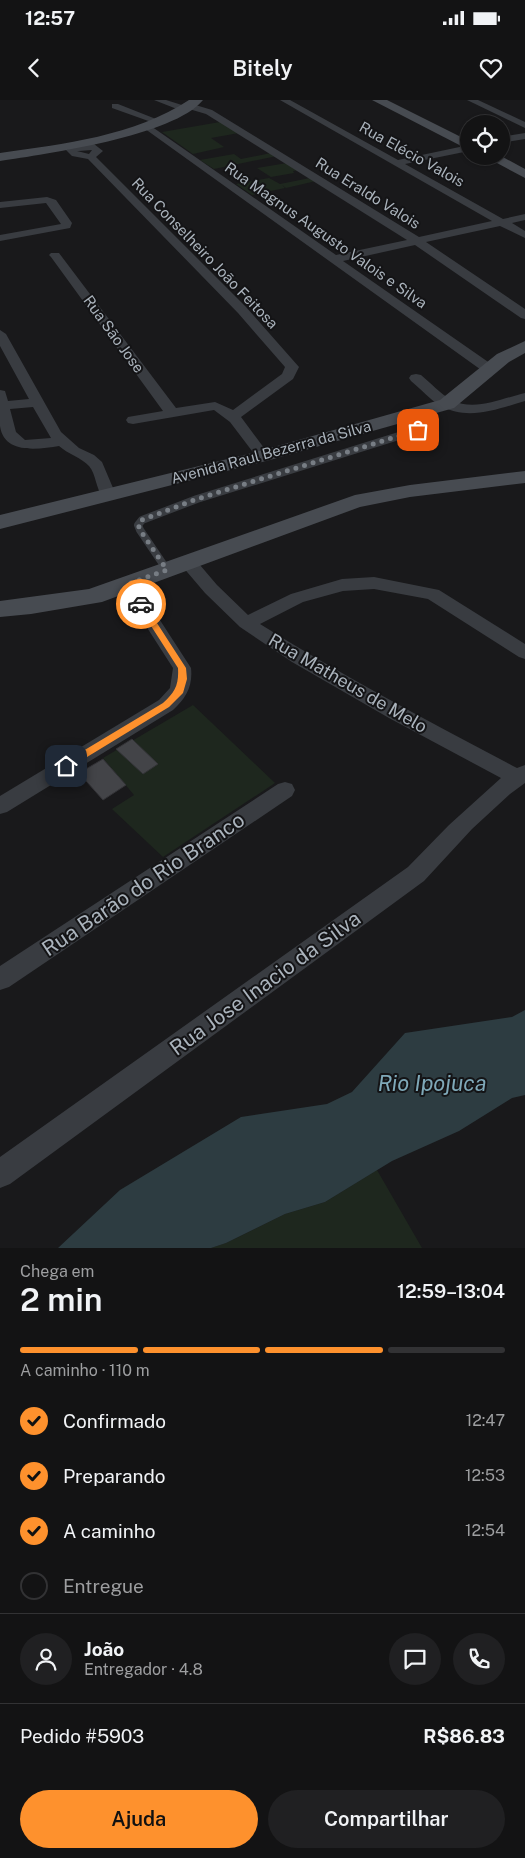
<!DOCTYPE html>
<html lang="pt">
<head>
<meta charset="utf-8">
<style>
  body { margin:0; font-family:"Public Sans",sans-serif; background:#202022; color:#f1f3f6; height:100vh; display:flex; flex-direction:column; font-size:19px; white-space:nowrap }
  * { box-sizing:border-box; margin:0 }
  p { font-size:16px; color:#9d9ea0 }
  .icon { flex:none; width:28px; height:28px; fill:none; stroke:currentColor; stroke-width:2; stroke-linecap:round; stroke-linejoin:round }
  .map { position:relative; height:1148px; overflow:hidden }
  .sheet { display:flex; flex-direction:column; background:#131314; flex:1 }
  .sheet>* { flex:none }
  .fabs { position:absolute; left:460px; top:15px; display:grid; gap:10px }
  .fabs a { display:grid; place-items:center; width:50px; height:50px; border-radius:50%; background:#131314; box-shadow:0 1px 4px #0004,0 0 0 1px #323234; font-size:25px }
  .pin { position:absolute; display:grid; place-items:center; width:42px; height:42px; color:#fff; margin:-21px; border-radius:10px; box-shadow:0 2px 8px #0006 }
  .courier { position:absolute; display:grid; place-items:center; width:50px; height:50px; margin:-25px; border:4px solid #fe912d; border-radius:50%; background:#fff; color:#222; box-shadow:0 1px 6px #0007 }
  .head em { font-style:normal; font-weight:600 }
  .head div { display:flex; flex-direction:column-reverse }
  .head { display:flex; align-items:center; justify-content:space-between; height:85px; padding:0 20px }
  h1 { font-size:32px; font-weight:600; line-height:38px }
  .bar { display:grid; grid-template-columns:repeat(4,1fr); gap:8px 5px; align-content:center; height:60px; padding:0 20px }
  .bar i { height:6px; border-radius:4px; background:#323234 }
  .bar .current { background:#fe912d }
  .bar p { grid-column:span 4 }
  .line { display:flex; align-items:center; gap:12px; padding:0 20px; border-top:1px solid #323234 }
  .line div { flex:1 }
  .round { display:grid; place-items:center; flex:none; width:52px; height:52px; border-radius:26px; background:#202022 }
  ol { padding:0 20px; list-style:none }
  li { display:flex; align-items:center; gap:15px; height:55px }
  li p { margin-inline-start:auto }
  li .icon { padding:5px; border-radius:50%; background:#fe912d; color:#111; stroke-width:4 }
  li:last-child { color:#9d9ea0 }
  li i { width:28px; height:28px; border:2px solid #323234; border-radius:50% }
  .cta { display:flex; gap:10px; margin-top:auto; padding:10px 20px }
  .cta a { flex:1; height:58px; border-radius:30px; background:#fe912d; color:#111; font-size:20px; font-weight:600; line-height:58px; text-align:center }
  .cta a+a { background:#202022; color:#f1f3f6 }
  .status { display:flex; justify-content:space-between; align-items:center; height:35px; padding:0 25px; background:#131314; direction:ltr }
  .status svg { height:14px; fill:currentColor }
  header { display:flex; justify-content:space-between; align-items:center; height:65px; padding:0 20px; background:#131314; font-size:22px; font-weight:600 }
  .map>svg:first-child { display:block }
  .green { fill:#1e271e }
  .water { fill:#2d3c41 }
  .building { fill:#434448; stroke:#333337 }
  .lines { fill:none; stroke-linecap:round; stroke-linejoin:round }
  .lane { stroke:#393c41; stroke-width:8 }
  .street { fill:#393c41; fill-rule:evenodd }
  .secondary { fill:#474b51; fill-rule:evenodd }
  .route { fill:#fe912d }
  .done { stroke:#777d84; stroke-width:5; stroke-dasharray:0 9 }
  .labels { text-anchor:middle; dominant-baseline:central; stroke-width:4; stroke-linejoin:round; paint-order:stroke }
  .far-street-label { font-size:15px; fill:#aab3bc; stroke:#141416 }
  .street-label { font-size:18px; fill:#aab3bc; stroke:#141416 }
  .near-street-label { font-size:21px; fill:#aab3bc; stroke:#141416 }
  .near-water-label { font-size:22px; font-style:italic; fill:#7fa9b9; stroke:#141416 }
</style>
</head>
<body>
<div class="status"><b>12:57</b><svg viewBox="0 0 49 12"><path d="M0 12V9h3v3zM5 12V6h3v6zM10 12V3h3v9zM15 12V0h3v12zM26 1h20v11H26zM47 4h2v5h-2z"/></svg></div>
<header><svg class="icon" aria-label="back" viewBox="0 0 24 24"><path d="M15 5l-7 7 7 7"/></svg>Bitely<svg class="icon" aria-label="heart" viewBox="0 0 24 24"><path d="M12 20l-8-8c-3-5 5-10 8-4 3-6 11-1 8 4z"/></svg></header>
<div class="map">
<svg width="525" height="1148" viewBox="0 0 525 1148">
  <rect width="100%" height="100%" fill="#19191b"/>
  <g class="green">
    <polygon points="220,22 239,33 211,38 224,47 193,54 162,32"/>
    <polygon points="271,53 277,56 214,69 200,60 234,54 241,59"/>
    <polygon points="287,63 299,70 293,71 294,73 271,77 257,68"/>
    <polygon points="269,78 280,84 310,78 316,81 286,88 282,85 285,88 252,95 236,84"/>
    <polygon points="193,605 275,683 163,757 112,709 134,695 103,658"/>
    <polygon points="377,1070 422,1148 211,1148 226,1143 285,1114 325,1102"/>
  </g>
  <polygon class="water" points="525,910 525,995 512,998 459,1031 392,1061 325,1102 285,1114 226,1143 211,1148 58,1148 120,1090 241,1017 327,1004 352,992 405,933 512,917"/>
  <g class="building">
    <polygon points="132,639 158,664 143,674 116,649"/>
    <polygon points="103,659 126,685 103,700 79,673"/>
  </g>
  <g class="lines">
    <polyline class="lane" points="167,470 140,430 138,425 142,420 197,399 418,330"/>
    <g class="street">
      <polygon points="154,0 166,0 185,6 189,3 212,10 419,137 492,121 280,0 290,0 398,60 469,45 469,51 405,64 503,119 525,114 525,120 512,123 525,131 525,138 500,126 426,142 525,209 525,219 521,218 415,145 343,161 494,266 496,269 494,272 484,272 141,26 142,24 148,24 336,155 407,140 206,14 189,9 188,11 182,11"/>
      <polygon points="467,0 478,0 525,22 525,28"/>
      <polygon points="112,4 118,4 161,21 154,23 112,8"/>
      <polygon points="525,33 525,39 501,43 501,37"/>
      <path d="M94 44 103 51 96 57 246 207 299 267 293 279 241 317 270 356 268 359H258L230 322 214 310 133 324 128 323 126 320 128 317 163 311 51 157 49 155 51 153H59L176 308 215 302 233 310 282 274 285 267 238 213 88 59 72 56 66 50 79 45ZM92 50 89 54 77 51H79Z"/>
      <polygon points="47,97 56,100 72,123 70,128 0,141 0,135 61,124 46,103 0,108 0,102"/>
      <path d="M0 230 6 234 61 332 79 348 94 355 102 362 116 395 113 398H103C96 389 96 374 89 366 82 358 68 354 59 346 39 349 4 355 0 326 0 314 0 301 0 290L5 291 8 301 29 299 0 246ZM33 307 51 338 25 340 16 332 10 309Z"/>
      <path d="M416 274 421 275C431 283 440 294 452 300 474 312 503 298 525 293V301C498 309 468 321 441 306 430 300 421 289 411 281L409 278 411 275Z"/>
      <path d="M188 457 194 458 217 485 248 515 291 494 342 479 374 477 439 490 525 544V559L519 557 428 499 374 489 343 491 303 502 260 524C343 576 430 622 517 668L525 665V683L510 694 472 729 424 781 10 1084 0 1088V1057L408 767 449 725 501 678 389 618 292 562 240 527 205 493 182 466 180 462 182 458Z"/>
      <path d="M128 478 134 480 191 568C193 586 186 598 173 610L7 712 0 714V696L159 600 170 588 173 568 119 484 122 480Z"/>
      <polygon points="285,682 292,684 295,690 292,696 9,887 0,890 0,866 278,684"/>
    </g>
    <g class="secondary">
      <path d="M189 0H203C174 36 46 54 0 61V53C64 44 134 36 189 0Z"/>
      <polygon points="372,0 387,0 469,41 469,50"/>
      <polygon points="484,56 501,56 525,69 525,78"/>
      <polygon points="525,241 525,253 509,262 454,308 270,360 0,429 0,415 256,352 440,300 497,254"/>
      <polygon points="525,371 525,383 410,397 360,407 102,502 31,514 0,517 0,501 89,489 355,395 410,385"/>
    </g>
  </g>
  <path class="route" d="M141 502 144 503 186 568 187 579 183 593 169 607 69 668H63V663L163 603C175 592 179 585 178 568L137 504Z"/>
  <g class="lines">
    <polyline class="done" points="141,504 128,484 167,470 140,430 138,424 142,420 197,399 418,330"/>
  </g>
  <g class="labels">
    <g class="far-street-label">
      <text transform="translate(412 54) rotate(29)">Rua Elécio Valois</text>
      <text transform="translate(368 93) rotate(32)">Rua Eraldo Valois</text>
      <text transform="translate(326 135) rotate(35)">Rua Magnus Augusto Valois e Silva</text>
      <text transform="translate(205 153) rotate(46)">Rua Conselheiro João Feitosa</text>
      <text transform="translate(114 234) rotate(54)">Rua São Jose</text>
      <text transform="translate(271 352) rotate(-15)">Avenida Raul Bezerra da Silva</text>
    </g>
    <g class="street-label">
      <text transform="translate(348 583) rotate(30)">Rua Matheus de Melo</text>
    </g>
    <g class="near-street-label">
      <text transform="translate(143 784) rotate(-34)">Rua Barão do Rio Branco</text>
      <text transform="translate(265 883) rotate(-36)">Rua Jose Inacio da Silva</text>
    </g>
    <g class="near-water-label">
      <text x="432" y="983">Rio Ipojuca</text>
    </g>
  </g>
</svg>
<div class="fabs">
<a><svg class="icon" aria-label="locate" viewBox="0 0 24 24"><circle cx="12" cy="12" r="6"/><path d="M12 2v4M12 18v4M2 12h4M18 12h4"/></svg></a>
</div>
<div class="pin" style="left:418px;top:330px;background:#ea580c"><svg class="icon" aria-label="bag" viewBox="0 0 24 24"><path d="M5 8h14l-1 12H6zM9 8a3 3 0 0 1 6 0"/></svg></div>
<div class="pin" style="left:66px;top:666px;background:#1f2937"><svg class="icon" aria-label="home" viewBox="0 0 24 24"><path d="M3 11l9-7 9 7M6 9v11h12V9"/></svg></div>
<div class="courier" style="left:141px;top:504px"><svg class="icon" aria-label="car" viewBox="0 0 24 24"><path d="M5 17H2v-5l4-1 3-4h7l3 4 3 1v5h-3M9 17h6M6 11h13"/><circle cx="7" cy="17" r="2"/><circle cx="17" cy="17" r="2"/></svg></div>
</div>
<section class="sheet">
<div class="head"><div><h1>2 min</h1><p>Chega em</p></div><em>12:59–13:04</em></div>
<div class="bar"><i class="current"></i><i class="current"></i><i class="current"></i><i></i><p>A caminho · 110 m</p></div>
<ol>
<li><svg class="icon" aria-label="check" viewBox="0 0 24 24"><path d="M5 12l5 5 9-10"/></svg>Confirmado<p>12:47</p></li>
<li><svg class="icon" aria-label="check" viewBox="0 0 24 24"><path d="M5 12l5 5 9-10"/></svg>Preparando<p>12:53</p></li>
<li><svg class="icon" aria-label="check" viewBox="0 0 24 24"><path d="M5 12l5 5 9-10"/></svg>A caminho<p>12:54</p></li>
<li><i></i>Entregue</li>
</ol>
<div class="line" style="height:90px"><a class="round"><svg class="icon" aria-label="person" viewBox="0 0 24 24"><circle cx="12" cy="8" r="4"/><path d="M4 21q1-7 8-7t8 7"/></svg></a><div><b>João</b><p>Entregador · 4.8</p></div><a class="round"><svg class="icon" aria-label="chat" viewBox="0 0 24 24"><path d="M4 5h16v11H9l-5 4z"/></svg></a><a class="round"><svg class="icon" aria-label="phone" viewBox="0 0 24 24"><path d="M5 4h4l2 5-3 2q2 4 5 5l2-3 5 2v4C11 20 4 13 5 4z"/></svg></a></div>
<div class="line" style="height:65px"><div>Pedido #5903</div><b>R$86.83</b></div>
<div class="cta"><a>Ajuda</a><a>Compartilhar</a></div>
</section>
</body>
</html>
